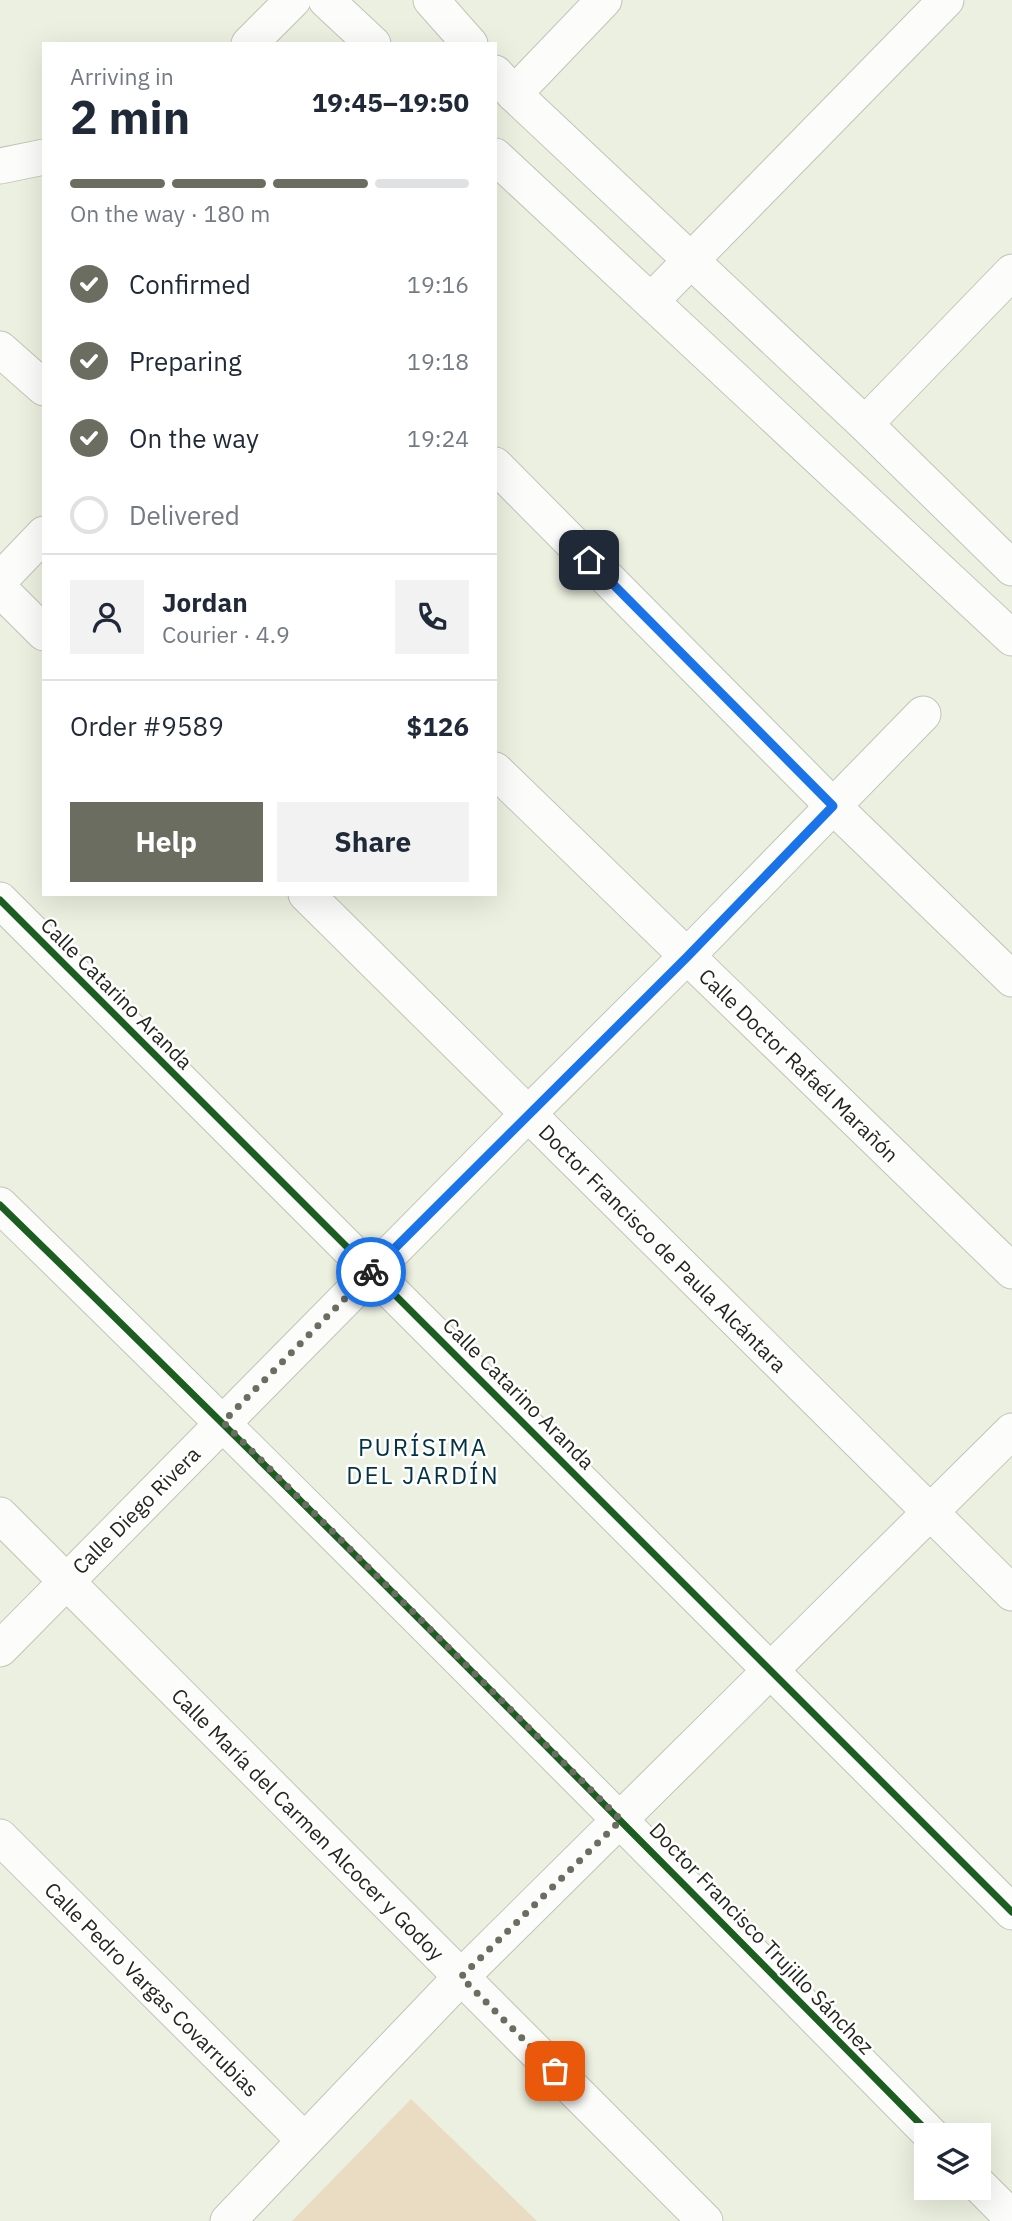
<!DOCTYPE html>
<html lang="en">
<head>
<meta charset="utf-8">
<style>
  body { margin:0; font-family:"IBM Plex Sans",sans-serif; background:#f2f2f3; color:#1f2937; height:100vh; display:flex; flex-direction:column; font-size:26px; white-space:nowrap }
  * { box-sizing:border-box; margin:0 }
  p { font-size:23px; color:#747a83 }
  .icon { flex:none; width:38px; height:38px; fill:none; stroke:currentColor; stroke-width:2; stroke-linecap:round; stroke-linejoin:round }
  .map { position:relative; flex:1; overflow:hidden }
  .sheet { position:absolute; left:42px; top:42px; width:455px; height:854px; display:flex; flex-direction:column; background:#fff; border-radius:0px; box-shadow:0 7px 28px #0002 }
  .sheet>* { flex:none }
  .tools { position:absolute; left:914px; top:2123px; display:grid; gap:14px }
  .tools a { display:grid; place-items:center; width:77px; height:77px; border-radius:0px; background:#fff; box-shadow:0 7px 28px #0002; font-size:35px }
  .pin { position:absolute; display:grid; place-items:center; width:60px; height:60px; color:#fff; margin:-30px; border-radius:14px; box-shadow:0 4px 10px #0006 }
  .courier { position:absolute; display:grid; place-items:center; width:70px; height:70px; margin:-35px; border:5px solid #1a73e8; border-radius:50%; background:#fff; color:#222; box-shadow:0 2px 9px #0007 }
  .head em { font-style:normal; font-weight:800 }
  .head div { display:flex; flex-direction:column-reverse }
  .head { display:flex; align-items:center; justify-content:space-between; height:119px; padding:0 28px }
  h1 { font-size:46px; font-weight:800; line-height:52px }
  .bar { display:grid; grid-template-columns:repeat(4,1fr); gap:10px 7px; align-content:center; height:84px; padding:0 28px }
  .bar i { height:9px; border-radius:5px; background:#e0e1e3 }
  .bar .selected { background:#6b6d61 }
  .bar p { grid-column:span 4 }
  .line { display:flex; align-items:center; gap:18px; padding:0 28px; border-top:2px solid #e0e1e3 }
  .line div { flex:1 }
  .round { display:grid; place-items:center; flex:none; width:74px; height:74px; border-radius:0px; background:#f2f2f3 }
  ol { padding:0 28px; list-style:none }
  li { display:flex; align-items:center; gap:21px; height:77px }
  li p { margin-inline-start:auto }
  li .icon { padding:7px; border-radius:50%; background:#6b6d61; color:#fff; stroke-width:4 }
  li:last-child { color:#747a83 }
  li i { width:38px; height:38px; border:4px solid #e0e1e3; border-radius:50% }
  .button { display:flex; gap:14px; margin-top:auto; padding:14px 28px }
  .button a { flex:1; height:80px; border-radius:0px; background:#6b6d61; color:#fff; font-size:28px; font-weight:800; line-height:80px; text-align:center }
  .button a+a { background:#f2f2f3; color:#1f2937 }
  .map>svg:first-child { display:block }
  .green { fill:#eadcc3 }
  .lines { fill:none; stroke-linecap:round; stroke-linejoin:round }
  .street-casing { stroke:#c1c4b8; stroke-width:37 }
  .street { stroke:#fcfdfa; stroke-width:35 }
  .cycleway-casing { stroke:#fff; stroke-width:11 }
  .cycleway { stroke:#1b5e20; stroke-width:7 }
  .done { stroke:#6b6d61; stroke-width:7; stroke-dasharray:0 12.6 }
  .route { stroke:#1a73e8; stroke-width:9 }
  .labels { text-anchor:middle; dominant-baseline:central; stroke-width:5; stroke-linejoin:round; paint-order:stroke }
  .street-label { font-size:21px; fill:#25271d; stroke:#fff }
  .quarter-label { font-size:24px; letter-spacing:2px; fill:#003346; stroke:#fff }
</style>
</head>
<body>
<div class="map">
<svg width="1012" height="2221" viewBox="0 0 1012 2221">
  <rect width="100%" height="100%" fill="#ecf0e0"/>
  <polygon class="green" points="411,2099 537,2221 292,2221"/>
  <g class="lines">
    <g class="street-casing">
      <g id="street">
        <polyline points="326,0 373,44"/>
        <polyline points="431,0 470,44"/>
        <polyline points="249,44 293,0"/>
        <polyline points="495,73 514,94 865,424 1012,568"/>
        <polyline points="514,94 604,0"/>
        <polyline points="495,156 1012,638"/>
        <polyline points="0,166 44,157"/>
        <polyline points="651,301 946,0"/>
        <polyline points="0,349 44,388"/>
        <polyline points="865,424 1012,272"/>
        <polyline points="495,465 833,806 1012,979"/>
        <polyline points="0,580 44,534"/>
        <polyline points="0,589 44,633"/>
        <polyline points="495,770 1012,1271"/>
        <polyline points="306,894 1012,1593"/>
        <polyline points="0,900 1012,1912"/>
        <path d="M0 1205C314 1511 623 1822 931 2135"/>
        <polyline points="0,1515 705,2221"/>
        <polyline points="0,1649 527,1115 687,956 923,714"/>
        <polyline points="0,1837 304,2140"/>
        <polyline points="978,2184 1012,2218"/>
        <polyline points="228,2221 461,1977 1012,1431"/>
      </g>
    </g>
    <use href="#street" class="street"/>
    <g class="cycleway-casing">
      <g id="cycleway">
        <polyline points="0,900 1012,1912"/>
        <path d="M0 1205C314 1511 623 1822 931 2135"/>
      </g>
    </g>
    <use href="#cycleway" class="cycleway"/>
  </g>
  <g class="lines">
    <polyline class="done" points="371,1272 223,1422 621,1820 461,1977 555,2071"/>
    <polyline class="route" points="371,1272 687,957 833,806 589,560"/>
  </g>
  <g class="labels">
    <g class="street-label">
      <text transform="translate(117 993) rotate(45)">Calle Catarino Aranda</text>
      <text transform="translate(799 1065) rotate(44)">Calle Doctor Rafaél Marañón</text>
      <text transform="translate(663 1248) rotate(45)">Doctor Francisco de Paula Alcántara</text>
      <text transform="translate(519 1393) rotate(45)">Calle Catarino Aranda</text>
      <text transform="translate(136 1510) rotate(-45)">Calle Diego Rivera</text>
      <text transform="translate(308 1824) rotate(45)">Calle María del Carmen Alcocer y Godoy</text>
      <text transform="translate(762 1938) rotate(46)">Doctor Francisco Trujillo Sánchez</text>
      <text transform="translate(152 1989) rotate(45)">Calle Pedro Vargas Covarrubias</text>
    </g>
    <g class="quarter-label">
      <text x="423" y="1447">PURÍSIMA<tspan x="423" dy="28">DEL JARDÍN</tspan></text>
    </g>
  </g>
</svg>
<div class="tools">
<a><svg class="icon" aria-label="layers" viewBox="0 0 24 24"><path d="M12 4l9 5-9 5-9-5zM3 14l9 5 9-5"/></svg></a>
</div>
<div class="pin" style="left:555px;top:2071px;background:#ea580c"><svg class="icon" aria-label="bag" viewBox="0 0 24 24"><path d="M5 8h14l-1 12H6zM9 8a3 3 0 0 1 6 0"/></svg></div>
<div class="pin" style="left:589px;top:560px;background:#1f2937"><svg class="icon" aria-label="home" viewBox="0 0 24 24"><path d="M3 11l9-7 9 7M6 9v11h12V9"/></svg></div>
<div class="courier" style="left:371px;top:1272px"><svg class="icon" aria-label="bike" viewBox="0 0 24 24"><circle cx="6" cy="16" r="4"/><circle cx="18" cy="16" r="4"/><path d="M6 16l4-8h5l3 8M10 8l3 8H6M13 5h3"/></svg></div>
<section class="sheet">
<div class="head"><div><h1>2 min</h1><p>Arriving in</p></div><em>19:45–19:50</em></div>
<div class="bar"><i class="selected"></i><i class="selected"></i><i class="selected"></i><i></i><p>On the way · 180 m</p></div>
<ol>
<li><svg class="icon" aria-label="check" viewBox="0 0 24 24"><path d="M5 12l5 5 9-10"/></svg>Confirmed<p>19:16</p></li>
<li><svg class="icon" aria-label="check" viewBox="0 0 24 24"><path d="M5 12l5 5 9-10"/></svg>Preparing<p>19:18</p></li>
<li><svg class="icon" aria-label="check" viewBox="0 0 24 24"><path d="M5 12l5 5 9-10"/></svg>On the way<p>19:24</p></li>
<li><i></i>Delivered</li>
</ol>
<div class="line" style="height:126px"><a class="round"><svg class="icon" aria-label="person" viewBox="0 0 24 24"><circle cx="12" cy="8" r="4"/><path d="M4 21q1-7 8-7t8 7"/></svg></a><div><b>Jordan</b><p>Courier · 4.9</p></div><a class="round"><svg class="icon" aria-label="phone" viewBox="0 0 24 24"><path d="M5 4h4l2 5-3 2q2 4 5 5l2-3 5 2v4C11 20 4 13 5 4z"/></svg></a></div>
<div class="line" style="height:91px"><div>Order #9589</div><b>$126</b></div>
<div class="button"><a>Help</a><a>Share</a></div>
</section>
</div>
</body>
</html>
